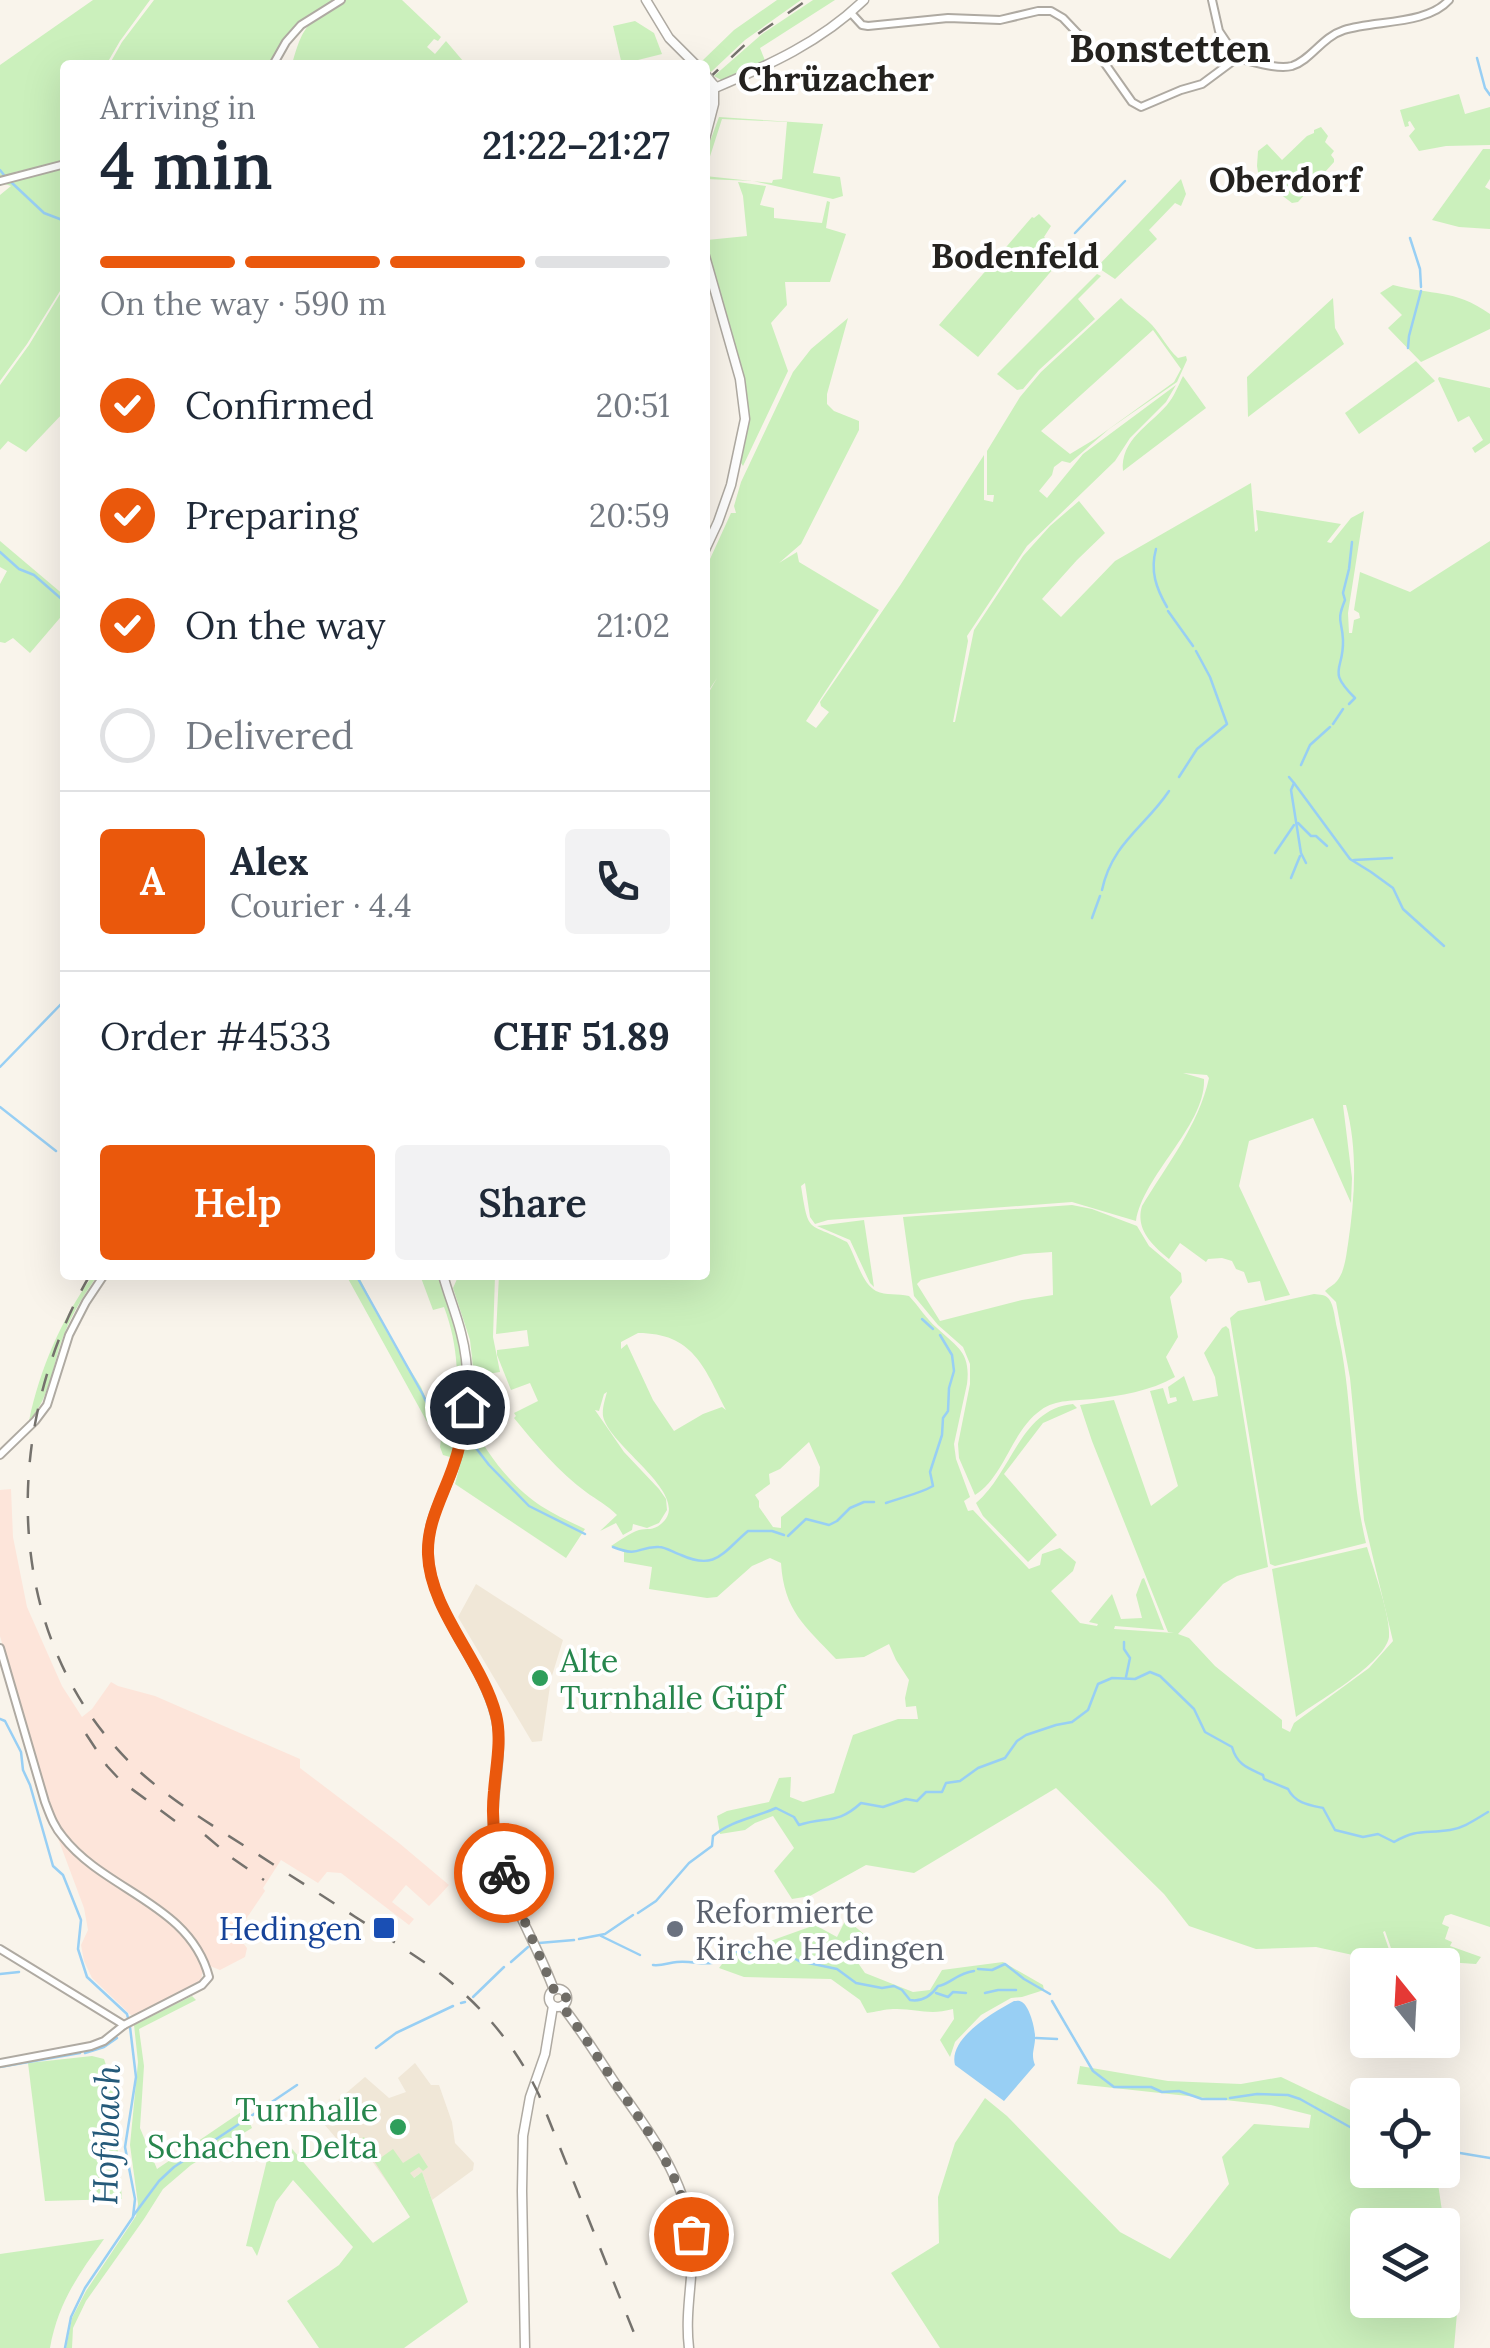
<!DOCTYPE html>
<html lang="en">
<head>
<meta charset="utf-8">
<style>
  body { margin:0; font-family:Lora,serif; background:#f2f2f3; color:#1f2937; height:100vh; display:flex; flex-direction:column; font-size:38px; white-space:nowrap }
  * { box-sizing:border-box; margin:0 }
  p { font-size:32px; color:#747a83 }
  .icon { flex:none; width:55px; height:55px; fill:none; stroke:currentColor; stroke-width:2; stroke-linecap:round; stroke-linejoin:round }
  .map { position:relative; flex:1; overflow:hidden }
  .side { position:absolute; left:60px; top:60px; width:650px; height:1220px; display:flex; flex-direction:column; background:#fff; border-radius:10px; box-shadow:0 10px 40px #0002 }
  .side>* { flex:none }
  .needle { width:65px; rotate:342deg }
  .tools { position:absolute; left:1350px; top:1948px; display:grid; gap:20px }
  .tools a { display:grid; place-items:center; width:110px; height:110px; border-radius:10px; background:#fff; box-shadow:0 10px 40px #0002; font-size:50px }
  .pin { position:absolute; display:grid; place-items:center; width:85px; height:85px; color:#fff; margin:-42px; border:5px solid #fff; border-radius:50%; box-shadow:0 2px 10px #0007 }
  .courier { position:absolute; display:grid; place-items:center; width:100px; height:100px; margin:-50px; border:8px solid #ea580c; border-radius:50%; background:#fff; color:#222; box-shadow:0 2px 12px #0007 }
  .headline em { font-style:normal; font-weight:600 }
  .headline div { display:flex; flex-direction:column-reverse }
  .headline { display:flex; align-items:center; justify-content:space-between; height:170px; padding:0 40px }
  h1 { font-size:65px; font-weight:600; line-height:75px }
  .bar { display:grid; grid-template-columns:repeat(4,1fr); gap:15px 10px; align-content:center; height:120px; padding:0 40px }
  .bar i { height:12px; border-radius:8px; background:#e0e1e3 }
  .bar .active { background:#ea580c }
  .bar p { grid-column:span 4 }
  .line { display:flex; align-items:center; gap:25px; padding:0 40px; border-top:2px solid #e0e1e3 }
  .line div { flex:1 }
  .round { display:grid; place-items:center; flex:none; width:105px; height:105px; border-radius:10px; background:#f2f2f3 }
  ol { padding:0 40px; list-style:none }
  li { display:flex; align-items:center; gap:30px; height:110px }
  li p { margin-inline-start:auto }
  li .icon { padding:10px; border-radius:50%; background:#ea580c; color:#fff; stroke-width:4 }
  li:last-child { color:#747a83 }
  li i { width:55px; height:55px; border:5px solid #e0e1e3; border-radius:50% }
  .button { display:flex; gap:20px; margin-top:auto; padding:20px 40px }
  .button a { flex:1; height:115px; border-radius:10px; background:#ea580c; color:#fff; font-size:40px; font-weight:600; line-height:115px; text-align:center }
  .button a+a { background:#f2f2f3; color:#1f2937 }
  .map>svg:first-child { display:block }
  .commercial { fill:#fde5da }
  .built { fill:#f0e7d7 }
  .green { fill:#cbf0bc; fill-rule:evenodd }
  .water { fill:#98cff4 }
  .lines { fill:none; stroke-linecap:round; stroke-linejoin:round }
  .stream { stroke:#98cff4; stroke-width:2.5 }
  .tertiary-casing { stroke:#afaaa2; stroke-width:10 }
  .secondary-casing { stroke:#afaaa2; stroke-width:11 }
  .tertiary { stroke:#fff; stroke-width:6 }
  .secondary { stroke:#fff; stroke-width:8 }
  .rail { stroke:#75726d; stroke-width:2.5; stroke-dasharray:18 18; stroke-linecap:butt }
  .secondary-bridge-casing { stroke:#afaaa2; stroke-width:11; stroke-linecap:butt }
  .secondary-bridge { stroke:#fff; stroke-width:8 }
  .done { stroke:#6f6c66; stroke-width:10; stroke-dasharray:0 18 }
  .route { stroke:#ea580c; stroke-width:12 }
  .leisure-dot { fill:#2e9e5b; stroke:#fff; stroke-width:4 }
  .transit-dot { fill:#1a4fb4; stroke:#fff; stroke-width:4 }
  .worship-dot { fill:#6b7280; stroke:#fff; stroke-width:4 }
  .labels { text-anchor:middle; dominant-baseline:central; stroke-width:8; stroke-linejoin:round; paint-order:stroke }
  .leisure-label { font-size:32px; fill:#27864d; stroke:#fff; text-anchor:start }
  .worship-label { font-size:32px; fill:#5b616d; stroke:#fff; text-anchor:start }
  .transit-label { font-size:32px; fill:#164399; stroke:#fff; text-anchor:end }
  .neighbourhood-label { font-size:35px; font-weight:bold; fill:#24221f; stroke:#fff }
  .water-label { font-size:35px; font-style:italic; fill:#255a7a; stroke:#fff }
  .quarter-label { font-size:38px; font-weight:bold; fill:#24221f; stroke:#fff }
</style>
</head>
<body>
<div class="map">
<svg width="1490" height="2348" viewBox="0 0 1490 2348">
  <rect width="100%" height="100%" fill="#f9f4eb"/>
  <polygon class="commercial" points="11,1489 13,1537 27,1607 62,1686 82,1717 92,1709 111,1682 118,1686 155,1696 300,1759 300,1768 399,1843 449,1885 438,1897 429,1906 406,1885 392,1902 414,1919 409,1925 341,1873 327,1872 318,1883 281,1860 263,1888 265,1891 236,1934 247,1948 245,1957 220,1970 210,1966 203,1970 201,1980 133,2017 92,1978 84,1961 81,1945 88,1930 84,1908 56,1833 0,1636 0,1490"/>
  <g class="built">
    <polygon points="476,1584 563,1640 551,1679 542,1741 532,1742 458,1617"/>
    <polygon points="415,2063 431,2085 439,2085 452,2122 455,2143 474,2163 473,2170 432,2200 422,2172 394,2192 355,2137 342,2145 318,2117 365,2077 389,2098 406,2092 398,2078"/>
  </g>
  <g class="green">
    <polygon points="93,0 150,0 120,41 106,65 65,65 65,161 15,172 18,175 65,166 65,283 27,344 0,381 0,195 11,186 2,183 0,185 0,65"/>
    <polygon points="154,0 337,0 305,20 270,65 109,65 122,42"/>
    <path d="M345 0H402L441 37 438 41 434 39 427 47 435 54 446 41 463 61 457 65H292C304 21 308 24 345 0Z"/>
    <polygon points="777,0 801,0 745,40 711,72 701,62 734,30"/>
    <polygon points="813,0 835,0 760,48 766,63 723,81 714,76 762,34"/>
    <polygon points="635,21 654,33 662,54 638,60 638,65 622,65 613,26"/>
    <polygon points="1459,94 1465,114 1490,107 1490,145 1446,146 1419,151 1409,136 1415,129 1410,121 1408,122 1409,126 1405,127 1400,110"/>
    <polygon points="719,117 823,124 813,173 840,177 843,196 833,199 753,181 705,179 705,176 772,183 773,180 782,179 787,122 722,119 705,172 705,155"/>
    <polygon points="1321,127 1328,136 1325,142 1334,151 1331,155 1334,159 1334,162 1298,202 1292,203 1259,178 1257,166 1258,151 1267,144 1282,160 1307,136 1314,133 1314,130"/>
    <polygon points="1483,149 1490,149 1490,179 1485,187 1490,190 1490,229 1459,227 1432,220"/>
    <polygon points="1181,179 1186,194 1181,206 1175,203 1149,230 1157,239 1115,279 1097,267"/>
    <polygon points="738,182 766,186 760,205 774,208 774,218 822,223 827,201 830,202 826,228 846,234 830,282 785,282 787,305 771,323 788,371 743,466 741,463 748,417 747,393 705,245 705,232 707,240 747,236 743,196"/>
    <polygon points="1039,214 1051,226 1044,237 1065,255 978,357 939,325 1032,217 1034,218"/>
    <polygon points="1097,274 1101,276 1078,299 1095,319 1039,370 1023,389 1017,390 997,374"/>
    <path d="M1393 285C1433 296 1453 288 1490 314V329L1421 362 1388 328 1402 315 1380 293Z"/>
    <polygon points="65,286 65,411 26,452 8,441 0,450 0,385 29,345"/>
    <path d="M1121 298C1130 308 1144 316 1152 325 1162 336 1167 348 1178 358L1186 356 1187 360 1177 382 1109 429 1070 463 1062 461 1054 467 1052 475 1039 491 1047 498 1083 454 1176 385 1166 402 1130 438 1115 461 1027 546 967 636 968 641 953 722H955L974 630 1023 556 1050 526 1079 501 1105 533 1077 560 1042 599 1061 617 1115 561 1251 483 1255 532 1258 530 1256 510 1341 524 1327 542 1331 543 1351 518 1364 511 1348 613 1349 633H1352L1354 620 1360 618 1359 613 1354 610 1360 572 1410 592 1490 541V1927L1451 1914 1445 1916 1442 1924 1449 1927 1445 1939 1452 1942 1450 1946 1481 1957 1476 1964 1401 1959 1392 1951 1385 1931 1383 1932 1392 1958 1362 1957 1316 1947 1256 1949 1189 1926 1164 1894 1056 1788 914 1873 866 1865 810 1896 792 1899 774 1871 794 1848 773 1816 755 1823 745 1830 720 1834 717 1816 727 1811 769 1802 779 1778 791 1777 790 1797 803 1802 834 1793 853 1735 898 1719H918L916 1706 906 1707 905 1698 909 1680 896 1660 889 1644 864 1657 836 1659C805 1626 784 1611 781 1563L770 1558 752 1566 717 1597 707 1598 649 1589 652 1567 624 1562V1552L611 1546C619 1541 630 1533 639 1530 647 1528 653 1531 661 1524 695 1496 609 1447 603 1416 602 1409 605 1399 607 1392L604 1394 599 1411 595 1410 624 1452 659 1489 666 1499 667 1510 659 1523 647 1528 633 1524 632 1530 623 1535 616 1523 600 1531 617 1515C607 1505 597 1500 586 1492 559 1472 535 1444 514 1418L516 1416 514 1413 538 1401 530 1383 511 1390 497 1355V1350L529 1346 527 1330 496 1334 499 1275H705V699L717 678 705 696V570L731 513H736L734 506 741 482 793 372 811 349 848 318 827 394V404L834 411 859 421V430L801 544 779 563 797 552 799 562 879 610 806 721 816 728 829 712 821 706 820 702 901 584 984 455V500L993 502 994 495H987V451L1020 397 1041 372ZM1153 330 1181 369 1174 382 1095 439 1070 454 1041 431ZM1183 1073 1207 1075 1209 1078C1199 1125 1166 1166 1142 1206 1135 1229 1152 1245 1169 1259L1180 1243 1206 1262 1208 1259 1222 1258 1232 1261 1236 1269 1244 1272 1248 1283 1260 1281 1265 1301 1290 1295 1239 1186 1249 1141 1313 1118 1351 1203 1352 1178 1343 1105H1346C1358 1151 1355 1197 1348 1244 1346 1256 1345 1271 1337 1281 1334 1285 1329 1287 1325 1291L1336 1302 1350 1378 1364 1520 1393 1641 1369 1668 1294 1723 1290 1732 1282 1728V1720L1215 1666 1189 1638 1178 1634 1223 1584 1237 1576 1268 1567 1229 1329 1226 1326 1222 1328 1204 1353 1215 1377 1218 1396 1193 1401 1184 1376 1168 1387 1170 1398 1176 1397 1177 1401 1168 1404 1163 1388 1150 1391 1178 1486 1151 1506 1114 1400 1080 1405 1092 1441 1164 1622 1168 1632 1174 1633 1114 1629 1115 1626 1164 1630 1144 1578 1142 1579 1136 1595 1142 1618 1121 1619 1112 1594 1089 1622 1098 1624 1097 1626 1080 1623 1051 1591 1073 1571 1076 1562 1060 1548 1042 1554 1040 1565 1029 1569 973 1510 968 1511 964 1501 970 1497 956 1459 954 1444 967 1384C971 1352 957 1347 937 1328 926 1319 919 1306 909 1296 898 1293 886 1296 876 1291 861 1283 856 1256 847 1242 807 1221 809 1236 801 1186L805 1183 810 1217 815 1224 828 1220 1072 1202 1136 1221C1143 1175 1206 1125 1204 1079ZM638 1333C693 1333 704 1367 726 1410L722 1407 703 1414 674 1431 653 1400 627 1344 621 1349V1342ZM809 1442 820 1467 819 1486 781 1517V1528L773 1527 759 1507V1501L755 1495 770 1484 769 1474 780 1469Z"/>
    <polygon points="1333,298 1335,328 1344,344 1248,417 1247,377"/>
    <polygon points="1416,361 1435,381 1359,434 1345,413"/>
    <path d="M1183 376 1206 408 1123 471C1120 440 1149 426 1167 405 1174 397 1178 386 1183 376Z"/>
    <polygon points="1439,377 1490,388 1490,443 1475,453 1472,448 1483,440 1469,416 1458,422 1438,379"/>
    <polygon points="0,541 65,596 65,612 30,653 13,638 5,643 0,642 0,584 7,571 0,567"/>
    <path d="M1072 1205 1092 1209 1137 1226 1149 1246 1181 1273 1182 1282 1170 1297 1178 1337 1166 1357 1175 1377C1151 1391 1119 1396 1093 1399 1075 1401 1056 1399 1041 1410 1011 1431 1005 1476 975 1495L959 1458 958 1444 970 1384V1364L963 1347 938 1325 914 1296 903 1217ZM1052 1252 1053 1295 1022 1300 940 1321 917 1284 921 1280 1024 1254Z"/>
    <polygon points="864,1220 874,1287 870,1283 850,1240 817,1226"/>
    <path d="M93 1275H98C85 1293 73 1312 65 1332 52 1363 52 1395 29 1421 40 1368 61 1320 93 1275Z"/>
    <polygon points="346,1275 358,1275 389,1336 421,1387 438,1427 429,1424 426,1420"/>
    <path d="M420 1275H439C445 1296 454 1315 459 1336 468 1376 464 1417 453 1456L450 1457 443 1455 440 1447 443 1424 455 1427C459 1385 459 1346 444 1307L433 1310Z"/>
    <polygon points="464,1275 495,1276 493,1337 500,1372 474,1376 470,1340 453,1288 457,1279 464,1279"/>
    <path d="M1314 1294C1320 1295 1325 1294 1329 1299 1334 1305 1335 1320 1337 1328 1354 1399 1349 1473 1366 1543L1275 1566 1270 1564 1230 1318 1238 1311Z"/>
    <path d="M1073 1404 1077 1408 1043 1423 1004 1474 1057 1535 1028 1562 983 1516 976 1503C1012 1473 1020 1409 1073 1404Z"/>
    <path d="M474 1424C483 1452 516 1490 541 1506 555 1515 571 1522 585 1529L566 1558 455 1484 470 1427Z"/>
    <path d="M1367 1547C1373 1568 1391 1617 1389 1637 1385 1663 1317 1702 1296 1717L1272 1569Z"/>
    <path d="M846 1919 871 1940 849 1950 865 1973 913 1992 930 1990 942 1970 1003 1962 1043 1985 1044 1990 1022 1997 1011 1998 981 2015 955 2042 950 2057 940 2040 954 2019 953 2009C928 2016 916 2008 893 2009 885 2009 876 2012 867 2013L860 2000 831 1979 744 1977 719 1968 728 1956 815 1925 837 1937Z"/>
    <polygon points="192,1996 196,2000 139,2029 144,2066 140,2128 157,2169 244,2110 252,2128 191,2165 163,2189 144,2219 86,2301 73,2328 72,2348 66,2348 72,2318 86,2291 136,2216 138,2204 130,2145 138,2062 134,2025"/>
    <polygon points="92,2056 104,2059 112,2083 122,2199 45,2201 28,2063"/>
    <path d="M1080 2066 1168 2081 1241 2084 1281 2077 1367 2118 1368 2170H1436L1457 2313 1454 2348H940L891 2273 939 2243 938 2197 955 2143 985 2098 1007 2116 1120 2232 1170 2259 1229 2184 1222 2157 1254 2124 1309 2128 1311 2115 1271 2105 1077 2084ZM1442 2225V2300H1368V2225Z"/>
    <polygon points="364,2137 379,2159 393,2149 403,2163 419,2153 428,2167 423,2171 419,2167 410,2173 414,2178 422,2172 468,2302 404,2348 319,2348 287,2301 339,2265 353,2247 293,2180 276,2202 257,2256 252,2247 246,2246 267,2160 287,2143 373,2243 410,2217 360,2139"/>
    <path d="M104 2239C78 2275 58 2303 50 2348H0V2254Z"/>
  </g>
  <path class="water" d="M1014 2001C1016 2001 1019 2000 1022 2002 1030 2007 1036 2031 1035 2040 1034 2051 1031 2055 1035 2065L1004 2101 955 2065C948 2038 994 2012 1014 2001Z"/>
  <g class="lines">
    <g class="stream">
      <polyline points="1477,58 1485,88 1490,95"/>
      <polyline points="0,170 4,175"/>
      <polyline points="11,182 44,213 65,221"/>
      <polyline points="1075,233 1125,181"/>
      <polyline points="1410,238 1420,269 1421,287"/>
      <polyline points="1408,348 1409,336 1421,291"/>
      <path d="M1156 549C1150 571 1156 588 1167 607"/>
      <polyline points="0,552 19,569 34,575 65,602"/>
      <polyline points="1168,611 1193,646"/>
      <path d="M1349 704 1355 698C1326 669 1344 672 1343 640 1342 619 1336 622 1345 600L1343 593 1349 569 1352 542"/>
      <polyline points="1333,724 1343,709"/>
      <polyline points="1301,765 1310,745 1330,727"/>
      <polyline points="1179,777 1197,749 1227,724 1210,677 1196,651"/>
      <polyline points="1289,777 1294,783 1291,790 1301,853 1306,863"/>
      <polyline points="1294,783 1350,859 1371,872 1393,888 1403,909 1444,946"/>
      <polyline points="1298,823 1311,836 1316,836 1327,846"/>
      <polyline points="1275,853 1294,825"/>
      <polyline points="1354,860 1392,858"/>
      <polyline points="1291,878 1300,856"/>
      <path d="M1102 890C1112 843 1145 827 1169 791"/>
      <polyline points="1092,918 1100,896"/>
      <polyline points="0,1067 65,1000"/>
      <polyline points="0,1107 56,1151"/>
      <polyline points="356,1275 422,1393 436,1422"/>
      <polyline points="922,1319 933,1329"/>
      <polyline points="442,1424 456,1429"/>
      <polyline points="469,1439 489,1465 529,1506 585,1534"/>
      <path d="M886 1503C902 1497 919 1494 933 1486L930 1472 942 1435 943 1418 948 1411 949 1388 954 1371 952 1355 940 1335"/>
      <polyline points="788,1536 806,1519 829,1525 837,1521 850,1508 864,1502 874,1502"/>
      <path d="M613 1547C641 1558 637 1546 659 1547 666 1547 674 1553 681 1555 716 1571 723 1552 748 1531H772L784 1535"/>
      <polyline points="1124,1642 1124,1649 1130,1658 1126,1677"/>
      <polyline points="0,1719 5,1721 21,1752 23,1770 30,1785 53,1866 63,1875 81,1920 78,1949 87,1977 127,2014 128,2018"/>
      <path d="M638 1913 656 1901 689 1863 712 1846 713 1836C732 1820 754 1818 776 1808L794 1817 799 1825C827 1816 837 1825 861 1803L883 1807 906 1799 917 1801 926 1792H942L946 1783 960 1781 978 1768 1005 1758 1017 1741 1026 1735 1056 1725 1072 1722 1088 1710 1098 1684 1112 1678 1135 1679 1150 1672 1160 1676 1194 1709 1205 1732 1232 1747C1237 1765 1248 1768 1263 1775L1264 1779 1288 1789C1295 1803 1309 1805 1323 1808L1335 1830 1363 1837 1378 1834 1394 1842C1418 1828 1426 1834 1450 1830 1464 1828 1476 1819 1488 1812"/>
      <polyline points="601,1936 640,1955"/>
      <polyline points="579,1939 605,1934 633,1915"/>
      <polyline points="539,1943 574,1940"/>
      <polyline points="511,1962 528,1947"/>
      <path d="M653 1965C662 1966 668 1963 677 1962 700 1960 711 1971 731 1952H783L799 1961 837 1969 856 1983 882 1988 894 1986 902 1990 910 2000C922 2002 931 1996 938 1986 949 1985 957 1973 974 1971"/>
      <polyline points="978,1969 992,1970 1005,1964 1024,1979 1050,1994"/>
      <polyline points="0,1974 19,1972"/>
      <polyline points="936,1993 948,1997 953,1992 966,1993"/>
      <polyline points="985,1993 998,1990 1016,1990"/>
      <polyline points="473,1997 504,1967"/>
      <polyline points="1052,2001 1093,2071 1114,2087 1151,2087 1162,2092 1179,2091 1202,2099 1226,2099"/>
      <polyline points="461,2003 465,2002"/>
      <polyline points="1036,2038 1057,2039"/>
      <polyline points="376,2048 396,2033 453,2006"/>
      <polyline points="85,2053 104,2047 117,2038"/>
      <polyline points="0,2067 80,2053"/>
      <polyline points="1230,2098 1257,2094 1288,2095 1300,2099 1357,2131 1368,2134"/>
      <polyline points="251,2116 297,2085"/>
      <polyline points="1442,2150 1490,2158"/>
      <polyline points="133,2216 159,2181 174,2167 248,2118"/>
      <polyline points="65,2348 71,2317 85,2288 133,2217 135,2199 125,2147 136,2077 130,2027"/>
    </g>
    <g class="tertiary-casing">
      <g id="tertiary">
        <polyline points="1212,0 1219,31 1237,58"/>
        <path d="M851 13 862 25 868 26 948 18 1000 20 1038 11H1051L1063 18 1101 58 1132 102 1141 107 1181 90 1202 84 1237 58C1252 61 1277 70 1292 66 1311 60 1322 37 1344 30 1375 20 1427 25 1449 0"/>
        <polyline points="273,65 286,42 301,25 341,0"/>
        <polyline points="0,181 65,164"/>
        <polyline points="0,1455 35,1421 47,1405 69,1335 86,1302 104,1275"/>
        <path d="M0 1648 45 1802C50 1815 54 1827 63 1837 105 1891 190 1904 209 1977L202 1985 124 2025 104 2041 91 2046 0 2063"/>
        <polyline points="0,1949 124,2025"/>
      </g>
    </g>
    <g class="secondary-casing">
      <g id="secondary">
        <polyline points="646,0 669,38 696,65"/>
        <path d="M715 88C769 65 821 42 864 0"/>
        <polyline points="705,139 714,104 714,85"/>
        <polyline points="705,256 740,379 745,419 731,485 718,522 705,550"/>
        <path d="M443 1275C448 1294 456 1313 461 1333 472 1375 468 1419 456 1460 446 1492 426 1519 428 1554 430 1610 481 1660 495 1714 506 1753 489 1795 494 1835 500 1888 536 1940 554 1990"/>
        <circle cx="558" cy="1998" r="9"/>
        <path d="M562 2006C583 2032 600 2061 619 2089 650 2132 684 2178 691 2232 696 2270 684 2307 689 2348"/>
        <polyline points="525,2348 522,2191 523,2136 530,2097 545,2054 553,2006"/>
      </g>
    </g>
    <use href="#tertiary" class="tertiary"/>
    <use href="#secondary" class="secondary"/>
    <g class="rail">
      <polyline points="705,82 752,38 807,0"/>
      <path d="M90 1275C0 1429 0 1644 140 1772 174 1802 213 1826 251 1850 311 1889 371 1926 430 1966 477 2000 514 2042 539 2095L640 2348"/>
      <polyline points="86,1734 107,1766 121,1781 187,1830"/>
      <polyline points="205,1835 232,1858 264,1880"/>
    </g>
    <g class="secondary-bridge-casing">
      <polyline id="secondary-bridge" points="705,74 713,84"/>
    </g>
    <use href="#secondary-bridge" class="secondary-bridge"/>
  </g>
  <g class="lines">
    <path class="done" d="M504 1873 554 1990H560L566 1994V2002L562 2006C583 2033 600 2062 620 2090 651 2135 683 2179 691 2234"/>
    <path class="route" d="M467 1407C464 1427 460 1448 453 1467 443 1496 427 1522 428 1554 430 1611 482 1660 496 1715 502 1739 496 1766 494 1791 491 1820 494 1846 504 1873"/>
  </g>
  <g class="leisure-dot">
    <circle cx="540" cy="1678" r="10"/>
    <circle cx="398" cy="2127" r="10"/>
  </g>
  <rect class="transit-dot" x="372" y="1916" width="24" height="24" rx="5"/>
  <circle class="worship-dot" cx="675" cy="1929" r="10"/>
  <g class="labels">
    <g class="leisure-label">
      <text x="560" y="1660">Alte<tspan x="560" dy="37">Turnhalle Güpf</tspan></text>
      <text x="378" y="2109" text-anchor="end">Turnhalle<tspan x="378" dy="37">Schachen Delta</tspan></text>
    </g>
    <g class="worship-label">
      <text x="695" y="1911">Reformierte<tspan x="695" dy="37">Kirche Hedingen</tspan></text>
    </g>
    <g class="transit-label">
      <text x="362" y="1928">Hedingen</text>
    </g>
    <g class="neighbourhood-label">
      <text x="836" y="78">Chrüzacher</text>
      <text x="1285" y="179">Oberdorf</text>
      <text x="1015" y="255">Bodenfeld</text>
    </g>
    <g class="water-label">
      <text transform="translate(106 2135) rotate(-89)">Hofibach</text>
    </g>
    <g class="quarter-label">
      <text x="1170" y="48">Bonstetten</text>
    </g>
  </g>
</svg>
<div class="tools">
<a><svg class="needle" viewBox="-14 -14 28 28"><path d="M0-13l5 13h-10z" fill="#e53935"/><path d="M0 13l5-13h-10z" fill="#747a83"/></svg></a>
<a><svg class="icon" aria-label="locate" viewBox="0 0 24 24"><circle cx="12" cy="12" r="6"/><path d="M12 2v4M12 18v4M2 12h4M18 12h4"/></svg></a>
<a><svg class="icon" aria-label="layers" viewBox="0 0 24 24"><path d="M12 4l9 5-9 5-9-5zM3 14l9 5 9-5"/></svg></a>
</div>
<div class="pin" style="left:691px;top:2234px;background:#ea580c"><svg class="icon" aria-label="bag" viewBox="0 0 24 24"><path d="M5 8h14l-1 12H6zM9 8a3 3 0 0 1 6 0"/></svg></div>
<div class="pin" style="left:467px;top:1407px;background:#1f2937"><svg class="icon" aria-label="home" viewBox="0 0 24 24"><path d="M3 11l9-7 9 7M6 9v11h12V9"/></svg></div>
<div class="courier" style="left:504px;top:1873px"><svg class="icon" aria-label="bike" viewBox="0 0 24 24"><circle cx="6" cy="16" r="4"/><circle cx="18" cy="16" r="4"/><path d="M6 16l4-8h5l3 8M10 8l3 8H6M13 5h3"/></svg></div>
<section class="side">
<div class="headline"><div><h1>4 min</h1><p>Arriving in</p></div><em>21:22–21:27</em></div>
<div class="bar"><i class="active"></i><i class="active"></i><i class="active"></i><i></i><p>On the way · 590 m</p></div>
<ol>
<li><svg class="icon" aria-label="check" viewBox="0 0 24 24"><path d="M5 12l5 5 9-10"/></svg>Confirmed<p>20:51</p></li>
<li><svg class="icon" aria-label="check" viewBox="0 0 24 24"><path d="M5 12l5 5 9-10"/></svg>Preparing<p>20:59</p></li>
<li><svg class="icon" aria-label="check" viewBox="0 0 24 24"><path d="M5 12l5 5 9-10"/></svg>On the way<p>21:02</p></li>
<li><i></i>Delivered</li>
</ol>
<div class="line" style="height:180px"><b class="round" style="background:#ea580c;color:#fff">A</b><div><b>Alex</b><p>Courier · 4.4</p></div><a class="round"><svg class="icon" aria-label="phone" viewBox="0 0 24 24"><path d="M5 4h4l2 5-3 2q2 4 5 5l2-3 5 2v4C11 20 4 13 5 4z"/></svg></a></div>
<div class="line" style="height:130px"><div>Order #4533</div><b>CHF 51.89</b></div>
<div class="button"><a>Help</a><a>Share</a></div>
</section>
</div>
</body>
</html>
